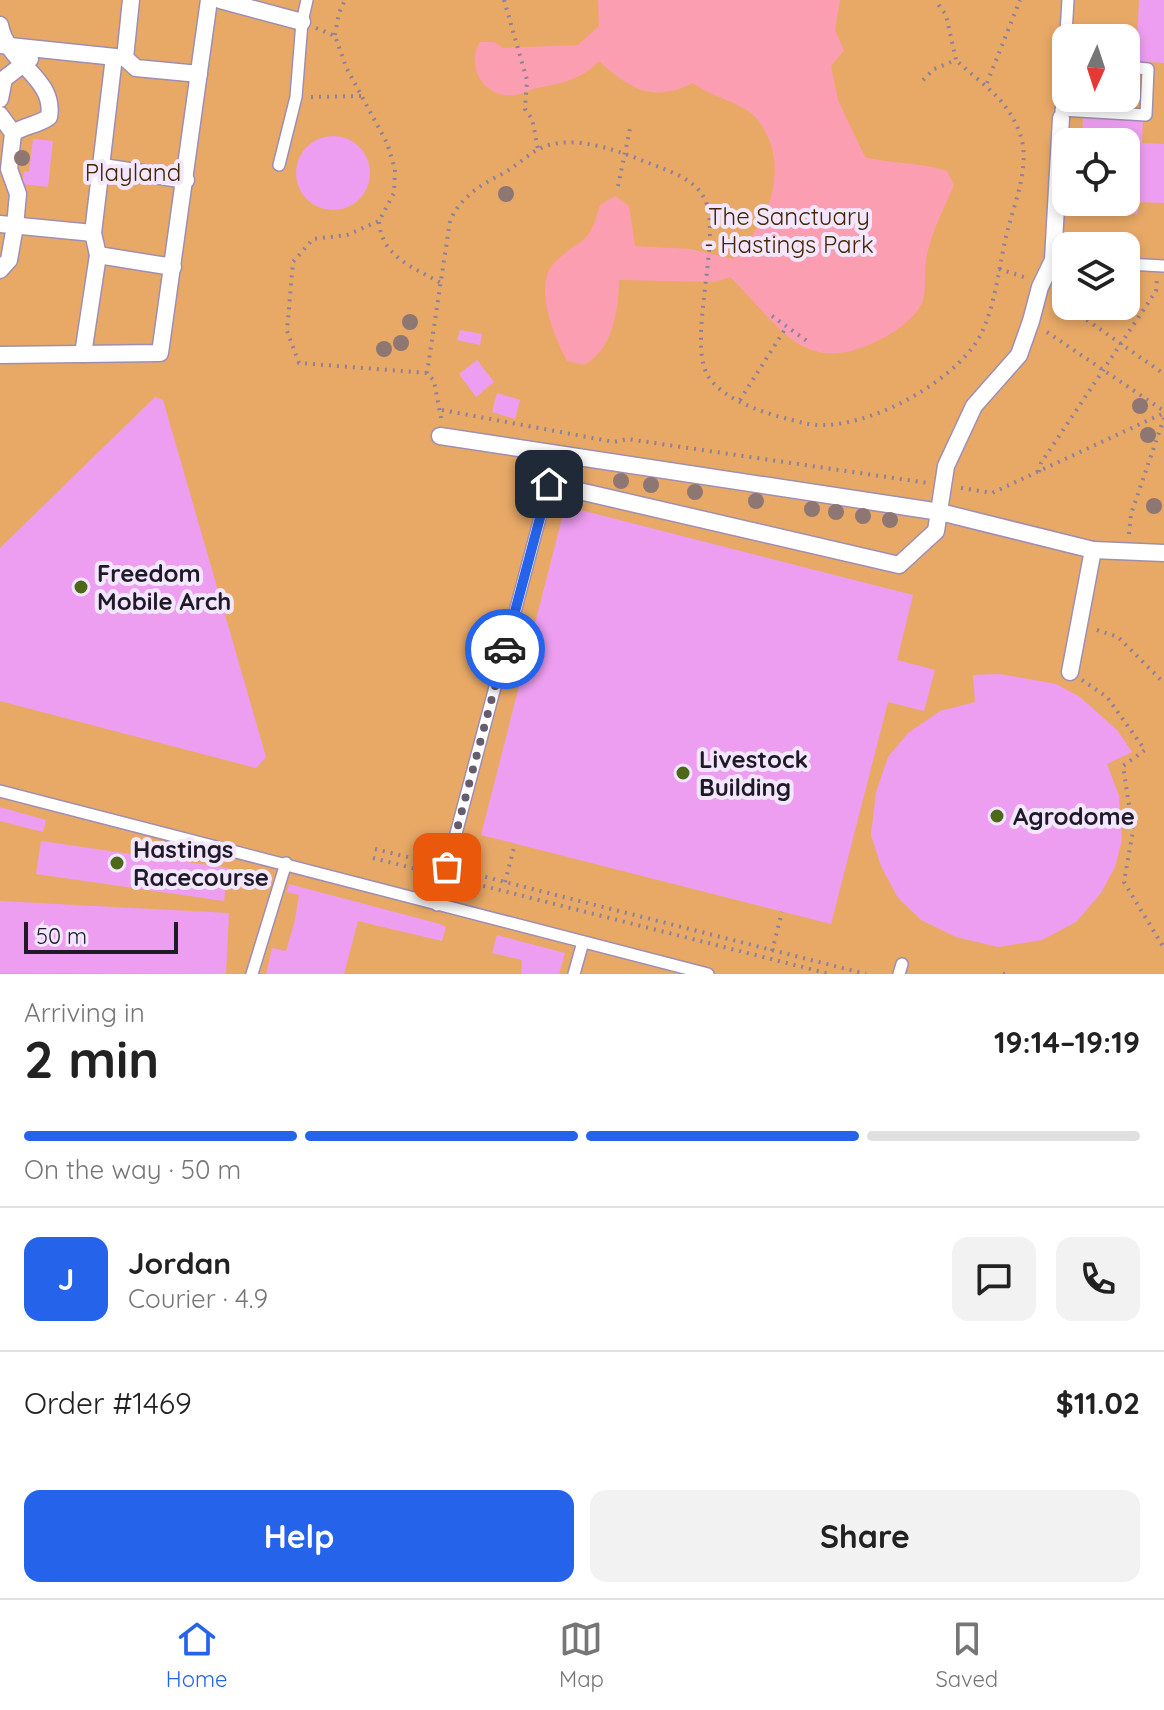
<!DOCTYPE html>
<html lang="en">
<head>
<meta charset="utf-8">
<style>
  body { margin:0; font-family:Quicksand,sans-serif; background:#f2f2f2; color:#222; height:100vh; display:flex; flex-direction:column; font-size:30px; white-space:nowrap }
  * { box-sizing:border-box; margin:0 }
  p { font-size:26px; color:#767676 }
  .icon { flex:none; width:44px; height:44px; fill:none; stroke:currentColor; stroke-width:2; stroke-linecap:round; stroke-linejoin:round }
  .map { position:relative; height:974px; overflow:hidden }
  .panel { display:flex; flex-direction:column; background:#fff; flex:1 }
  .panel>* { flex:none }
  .needle { width:52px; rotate:183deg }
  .controls { position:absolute; left:1052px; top:24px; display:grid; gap:16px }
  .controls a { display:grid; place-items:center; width:88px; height:88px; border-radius:16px; background:#fff; box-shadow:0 4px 12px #0003; font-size:40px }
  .scale { position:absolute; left:24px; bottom:20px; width:154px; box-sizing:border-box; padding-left:8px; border:4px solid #201a27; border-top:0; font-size:22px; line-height:28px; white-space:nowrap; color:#201a27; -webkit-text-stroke:6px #f2e7ff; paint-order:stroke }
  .pin { position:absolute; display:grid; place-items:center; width:68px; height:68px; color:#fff; margin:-34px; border-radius:16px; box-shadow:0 4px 12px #0006 }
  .courier { position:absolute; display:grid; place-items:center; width:80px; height:80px; margin:-40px; border:6px solid #2563eb; border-radius:50%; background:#fff; color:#222; box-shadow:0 2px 10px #0007 }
  .summary em { font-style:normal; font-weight:800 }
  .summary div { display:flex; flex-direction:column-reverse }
  .summary { display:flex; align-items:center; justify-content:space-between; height:136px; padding:0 24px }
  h1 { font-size:52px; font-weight:800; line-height:60px }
  .bar { display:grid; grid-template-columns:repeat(4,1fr); gap:12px 8px; align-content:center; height:96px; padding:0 24px }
  .bar i { height:10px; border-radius:6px; background:#e0e0e0 }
  .bar .selected { background:#2563eb }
  .bar p { grid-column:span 4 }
  .line { display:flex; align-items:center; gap:20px; padding:0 24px; border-top:2px solid #e0e0e0 }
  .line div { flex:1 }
  .round { display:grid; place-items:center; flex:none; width:84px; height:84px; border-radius:16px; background:#f2f2f2 }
  .action { display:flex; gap:16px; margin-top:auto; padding:16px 24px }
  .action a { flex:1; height:92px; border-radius:16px; background:#2563eb; color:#fff; font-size:32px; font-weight:800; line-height:92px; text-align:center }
  .action a+a { background:#f2f2f2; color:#222 }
  .menu { display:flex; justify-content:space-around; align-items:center; height:112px; border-top:2px solid #e0e0e0; background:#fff; font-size:22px; color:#767676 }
  .menu a { display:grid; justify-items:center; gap:4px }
  .menu .selected { color:#2563eb }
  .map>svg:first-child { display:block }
  .green { fill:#e8a967; fill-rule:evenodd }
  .water { fill:#fc9eb2 }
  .building { fill:#ee9ef0 }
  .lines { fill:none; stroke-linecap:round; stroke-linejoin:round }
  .service-casing { stroke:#9f8eb2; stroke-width:14 }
  .pedestrian-casing { stroke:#9f8eb2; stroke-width:19 }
  .path { stroke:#8d819c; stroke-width:4; stroke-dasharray:2 6; stroke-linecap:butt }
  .service { stroke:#fff; stroke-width:11 }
  .pedestrian { stroke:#fff; stroke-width:16 }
  .tree { fill:#8e7672 }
  .done { stroke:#665c72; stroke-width:8; stroke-dasharray:0 14.4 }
  .route { stroke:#2563eb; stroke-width:10 }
  .poi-dot { fill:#4e681a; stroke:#f2e7ff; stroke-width:3 }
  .labels { text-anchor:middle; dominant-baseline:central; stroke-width:8; stroke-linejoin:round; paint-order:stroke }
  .park-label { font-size:24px; fill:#452600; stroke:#f2e7ff }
  .poi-label { font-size:24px; font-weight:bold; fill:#201a27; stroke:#f2e7ff; text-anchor:start }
</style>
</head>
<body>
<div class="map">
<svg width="1164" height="974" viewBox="0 0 1164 974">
  <rect width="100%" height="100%" fill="#e8d7fd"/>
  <path class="green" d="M0 0H1164V974H0ZM1066 38H1126V98H1066ZM1066 142H1126V202H1066ZM1066 246H1126V306H1066Z"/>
  <path class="water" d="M598 0H840L835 30 844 50 831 66 838 100 865 157C892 164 919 162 947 171L954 185C944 208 930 235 926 260 924 272 927 291 922 303 914 320 892 334 875 342 800 378 777 321 730 277L714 282 619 280C618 311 614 348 584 365L567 361C555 338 531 284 556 261 583 236 589 246 600 205L615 196 629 206 635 246 690 249 733 259C769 223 793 164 757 119 742 101 711 98 693 83 652 104 629 88 599 61 579 81 564 82 538 88 530 89 523 94 515 95 484 99 465 66 480 42H494L503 48 578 45 599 26Z"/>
  <g class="building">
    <polygon points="1139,0 1164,0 1164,63 1136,61"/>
    <polygon points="1126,77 1134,78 1132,104 1082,101 1082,98 1126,98"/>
    <polygon points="1083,116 1143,119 1142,143 1164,144 1164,203 1138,202 1138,214 1079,211 1079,202 1126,202 1126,142 1082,142"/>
    <circle cx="333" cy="173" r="37"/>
    <polygon points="33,139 53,141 48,187 22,184 24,171 29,172"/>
    <polygon points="460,330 482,334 480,345 457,340"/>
    <polygon points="477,360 494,382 476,397 459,374"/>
    <polygon points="497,393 520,400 515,419 492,412"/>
    <polygon points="155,397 163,400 266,757 256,768 0,701 0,548"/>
    <polygon points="565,506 913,595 897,660 935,670 924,711 888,702 831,924 481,835"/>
    <polygon points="1000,674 1056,684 1080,697 1117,730 1132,752 1107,764 1119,796 1122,840 1115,867 1101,893 1076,922 1042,940 998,947 956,937 921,920 898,898 881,866 871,835 876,792 888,757 908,733 940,711 975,702 973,675"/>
    <polygon points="0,807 46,820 43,832 0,821"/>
    <polygon points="41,841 228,868 224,901 36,874"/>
    <polygon points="289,884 440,924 446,927 442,941 358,921 344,974 266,974 272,948 286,951 295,920 299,895 287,892"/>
    <polygon points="0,901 229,913 226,974 0,973"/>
    <polygon points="497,935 565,953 559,974 521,974 522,960 492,953"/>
  </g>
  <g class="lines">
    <g class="service-casing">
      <g id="service">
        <polyline points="1061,110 1146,115 1148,69 1126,67"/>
        <polyline points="1061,117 1068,0"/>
        <polyline points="279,165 296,97 302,22 307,0"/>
        <polyline points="1053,260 1066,261"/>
        <polyline points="1126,264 1164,266"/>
        <polyline points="0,791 708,974"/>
        <polyline points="437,905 549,484"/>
        <polyline points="252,974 286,863"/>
        <polyline points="574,974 583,942"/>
        <polyline points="899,974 902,964"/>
      </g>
    </g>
    <g class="pedestrian-casing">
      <g id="pedestrian">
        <polyline points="220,0 302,22"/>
        <path d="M0 25C7 64 56 78 49 117 38 125 26 125 13 133"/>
        <polyline points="0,45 125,58 131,0"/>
        <polyline points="125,58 136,68 199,74"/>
        <polyline points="0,99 4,79 30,59"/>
        <polyline points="0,115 13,133 9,169 18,194 15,226 9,260 0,270"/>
        <polyline points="103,167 186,180"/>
        <polyline points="0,224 93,233"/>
        <polyline points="98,255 173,267"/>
        <polyline points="83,354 98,255 93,233 114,57"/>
        <polyline points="0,355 160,353 209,0"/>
        <polyline points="440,436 940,512 1093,550 1070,672"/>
        <polyline points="558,455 549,484 899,565 936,531 946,466 974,406 1019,355 1031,321 1040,287 1053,260 1061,118"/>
        <polyline points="1093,550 1164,553"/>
      </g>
    </g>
    <g class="path">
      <polyline points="504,0 527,80 525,109 532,119 538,149"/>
      <polyline points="316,28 335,36 346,67 387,143 395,169 394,193 379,221 347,235 313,239 293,262 287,331 299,363 427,373"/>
      <polyline points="335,35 339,13 345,0"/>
      <polyline points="923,80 934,69 956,60 946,15 935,0"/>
      <polyline points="987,83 1020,0"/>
      <polyline points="311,97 362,96"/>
      <polyline points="618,186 631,124"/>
      <path d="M379 222C382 257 413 267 441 283"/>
      <polyline points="999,269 1027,278"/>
      <polyline points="1067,306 1164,374"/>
      <polyline points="772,316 807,341"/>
      <polyline points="1047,332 1164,411"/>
      <polyline points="740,400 787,326"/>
      <polyline points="442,410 614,442 627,439 928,483"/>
      <path d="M441 418 434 381 427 373 450 221C460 198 480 185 502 174 515 167 525 157 537 150 573 130 625 154 659 167 677 174 698 182 706 202 721 242 687 341 708 376 725 403 774 416 804 423 857 436 954 384 980 336 997 303 999 261 1009 225 1017 196 1031 161 1019 131 1005 96 981 84 956 60"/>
      <polyline points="1039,472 1041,463 1156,291 1157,278"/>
      <polyline points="961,488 992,493 1164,413"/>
      <polyline points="1129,534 1131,514 1164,418"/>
      <polyline points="1097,630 1118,637 1164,683"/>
      <polyline points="1082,680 1107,697 1145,750 1123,766 1133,831 1124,882 1164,948"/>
      <polyline points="375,849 432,863"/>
      <polyline points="373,858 432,873"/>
      <polyline points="462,871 866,974"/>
      <polyline points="460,880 830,974"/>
      <polyline points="505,882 515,844"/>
      <polyline points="772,951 782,912"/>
      <polyline points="1003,974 1006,974"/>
    </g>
    <use href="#service" class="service"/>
    <use href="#pedestrian" class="pedestrian"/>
  </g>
  <g class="tree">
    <circle cx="22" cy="158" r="8"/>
    <circle cx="506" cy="194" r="8"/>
    <circle cx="410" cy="322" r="8"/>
    <circle cx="401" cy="343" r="8"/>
    <circle cx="384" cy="349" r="8"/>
    <circle cx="1140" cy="406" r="8"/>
    <circle cx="1148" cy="435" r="8"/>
    <circle cx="621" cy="481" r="8"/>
    <circle cx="651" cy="485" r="8"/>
    <circle cx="695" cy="492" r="8"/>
    <circle cx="756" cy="501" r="8"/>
    <circle cx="1154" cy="506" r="8"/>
    <circle cx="812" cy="509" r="8"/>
    <circle cx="836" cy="512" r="8"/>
    <circle cx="863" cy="516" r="8"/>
    <circle cx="890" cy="520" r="8"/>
  </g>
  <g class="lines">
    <polyline class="done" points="447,867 505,649"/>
    <polyline class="route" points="505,649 549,484"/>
  </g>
  <g class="poi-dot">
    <circle cx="81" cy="587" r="8"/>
    <circle cx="683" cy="773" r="8"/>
    <circle cx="997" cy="816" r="8"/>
    <circle cx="117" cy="863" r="8"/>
  </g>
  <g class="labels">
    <g class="park-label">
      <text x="133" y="172">Playland</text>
      <text x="789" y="216">The Sanctuary<tspan x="789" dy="28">- Hastings Park</tspan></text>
    </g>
    <g class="poi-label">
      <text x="97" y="573">Freedom<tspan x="97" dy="28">Mobile Arch</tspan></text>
      <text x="699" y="759">Livestock<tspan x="699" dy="28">Building</tspan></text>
      <text x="1013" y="816">Agrodome</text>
      <text x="133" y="849">Hastings<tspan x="133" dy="28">Racecourse</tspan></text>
    </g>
  </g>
</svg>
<div class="controls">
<a><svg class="needle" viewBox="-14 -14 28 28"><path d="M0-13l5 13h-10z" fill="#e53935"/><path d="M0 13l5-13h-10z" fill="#767676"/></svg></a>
<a><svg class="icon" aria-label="locate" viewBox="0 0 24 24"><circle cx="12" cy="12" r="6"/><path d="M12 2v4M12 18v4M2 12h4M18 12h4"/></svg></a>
<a><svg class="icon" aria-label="layers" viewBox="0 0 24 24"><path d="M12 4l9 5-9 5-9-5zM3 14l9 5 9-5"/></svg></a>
</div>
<div class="scale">50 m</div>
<div class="pin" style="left:447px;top:867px;background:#ea580c"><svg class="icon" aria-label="bag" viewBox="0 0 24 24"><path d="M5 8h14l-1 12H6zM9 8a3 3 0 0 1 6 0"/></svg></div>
<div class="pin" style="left:549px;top:484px;background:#1f2937"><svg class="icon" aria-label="home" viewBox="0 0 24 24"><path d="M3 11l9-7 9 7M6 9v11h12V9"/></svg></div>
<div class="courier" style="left:505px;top:649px"><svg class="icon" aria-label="car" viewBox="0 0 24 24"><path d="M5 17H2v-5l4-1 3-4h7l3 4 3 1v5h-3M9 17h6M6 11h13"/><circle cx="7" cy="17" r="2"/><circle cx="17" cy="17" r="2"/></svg></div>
</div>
<section class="panel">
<div class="summary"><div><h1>2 min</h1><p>Arriving in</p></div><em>19:14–19:19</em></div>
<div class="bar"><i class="selected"></i><i class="selected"></i><i class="selected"></i><i></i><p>On the way · 50 m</p></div>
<div class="line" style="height:144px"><b class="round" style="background:#2563eb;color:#fff">J</b><div><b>Jordan</b><p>Courier · 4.9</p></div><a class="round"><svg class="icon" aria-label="chat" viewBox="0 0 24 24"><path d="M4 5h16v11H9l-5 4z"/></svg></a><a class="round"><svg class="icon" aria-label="phone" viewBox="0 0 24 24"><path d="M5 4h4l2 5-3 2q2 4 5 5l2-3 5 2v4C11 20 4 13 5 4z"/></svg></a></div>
<div class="line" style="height:104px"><div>Order #1469</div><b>$11.02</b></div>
<div class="action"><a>Help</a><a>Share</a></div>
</section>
<nav class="menu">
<a class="selected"><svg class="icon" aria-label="home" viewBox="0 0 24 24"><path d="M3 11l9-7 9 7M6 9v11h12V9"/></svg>Home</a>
<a><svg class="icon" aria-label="map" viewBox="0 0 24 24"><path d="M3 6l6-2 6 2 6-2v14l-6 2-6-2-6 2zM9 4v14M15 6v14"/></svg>Map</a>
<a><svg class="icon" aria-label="saved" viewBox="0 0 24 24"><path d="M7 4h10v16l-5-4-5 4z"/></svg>Saved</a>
</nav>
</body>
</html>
